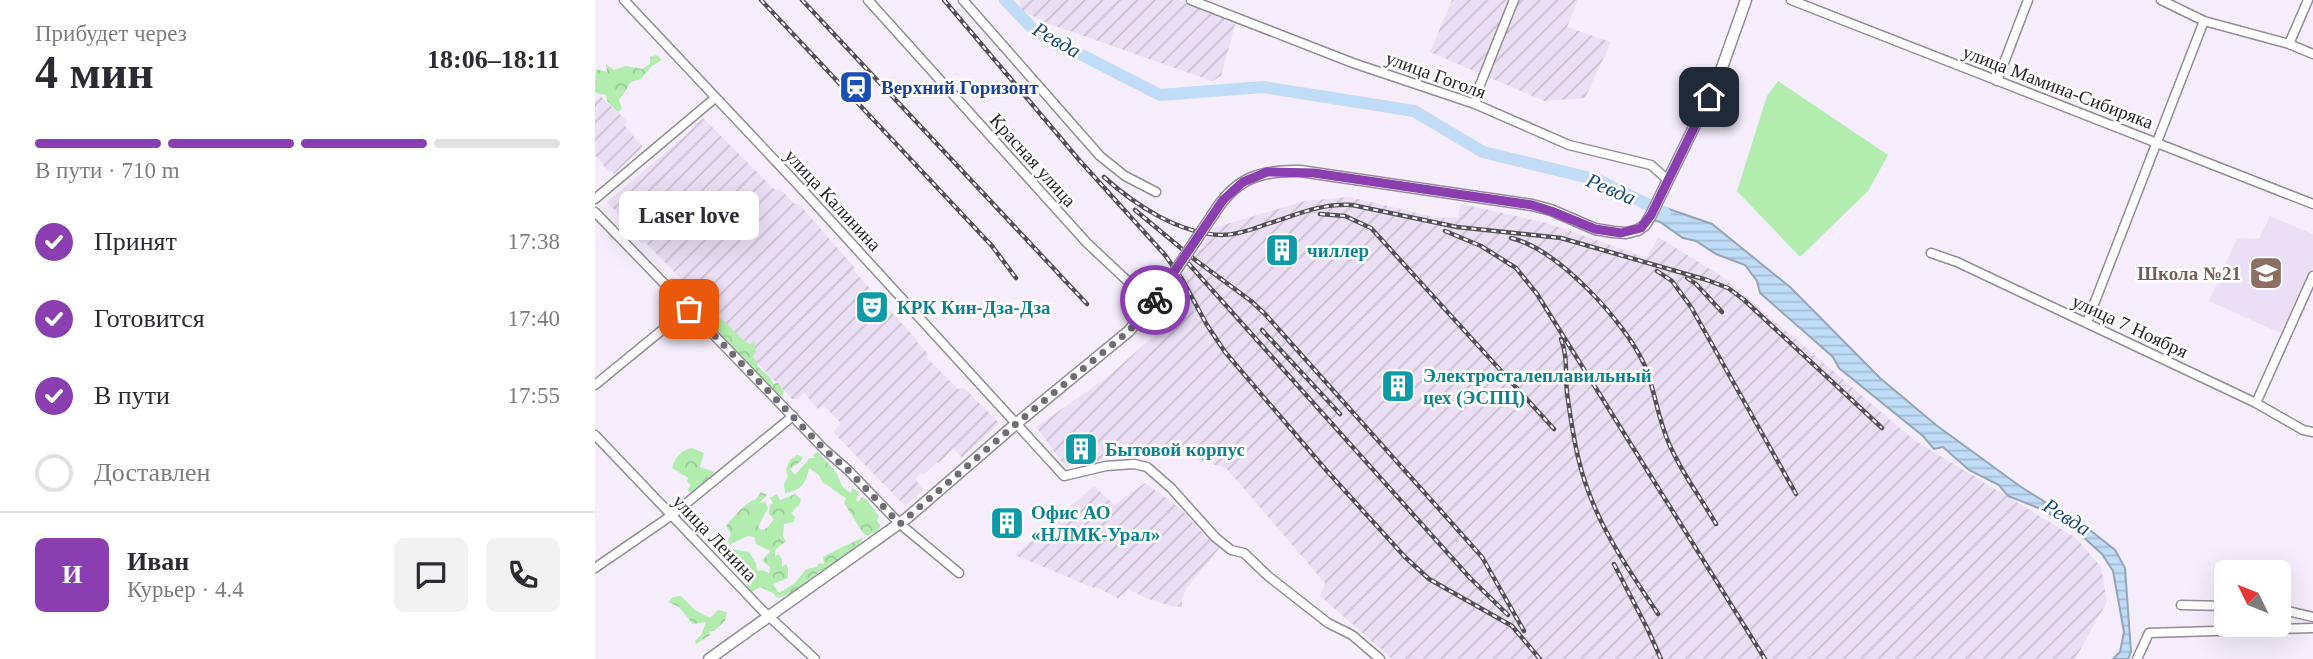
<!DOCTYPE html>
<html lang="ru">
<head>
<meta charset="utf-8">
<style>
  body { margin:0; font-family:"Times New Roman",serif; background:#f2f2f3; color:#2b2b33; height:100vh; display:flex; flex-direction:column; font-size:26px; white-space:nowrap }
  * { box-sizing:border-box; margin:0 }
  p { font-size:23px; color:#7c7c81 }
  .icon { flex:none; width:38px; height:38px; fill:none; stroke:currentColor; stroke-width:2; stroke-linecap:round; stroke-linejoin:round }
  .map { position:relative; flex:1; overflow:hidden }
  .drawer { display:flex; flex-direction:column; background:#fff; width:595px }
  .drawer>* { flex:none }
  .needle { width:46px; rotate:313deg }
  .buttons { position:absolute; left:1619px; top:560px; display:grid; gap:14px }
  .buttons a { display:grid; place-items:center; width:77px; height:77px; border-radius:10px; background:#fff; box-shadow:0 7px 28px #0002; font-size:35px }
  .pin { position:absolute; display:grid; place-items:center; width:60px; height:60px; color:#fff; margin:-30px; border-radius:14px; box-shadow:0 4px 10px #0006 }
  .courier { position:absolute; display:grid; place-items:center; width:70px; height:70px; margin:-35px; border:5px solid #8a3eaf; border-radius:50%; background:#fff; color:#222; box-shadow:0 2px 9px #0007 }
  .bubble { position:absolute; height:49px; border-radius:10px; background:#fff; box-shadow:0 7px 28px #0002; font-size:23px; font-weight:600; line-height:49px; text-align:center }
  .head em { font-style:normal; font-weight:600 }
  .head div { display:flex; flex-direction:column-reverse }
  .head { display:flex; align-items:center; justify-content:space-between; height:119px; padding:0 35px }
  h1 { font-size:46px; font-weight:600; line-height:52px }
  .bar { display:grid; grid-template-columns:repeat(4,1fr); gap:10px 7px; align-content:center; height:84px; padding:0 35px }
  .bar i { height:9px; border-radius:5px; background:#e1e1e2 }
  .bar .selected { background:#8a3eaf }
  .bar p { grid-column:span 4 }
  .line { display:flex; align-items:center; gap:18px; padding:0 35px; border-top:2px solid #e1e1e2 }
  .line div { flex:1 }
  .round { display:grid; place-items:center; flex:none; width:74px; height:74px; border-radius:10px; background:#f2f2f3 }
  ol { padding:0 35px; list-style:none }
  li { display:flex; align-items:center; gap:21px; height:77px }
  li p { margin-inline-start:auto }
  li .icon { padding:7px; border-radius:50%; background:#8a3eaf; color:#fff; stroke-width:4 }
  li:last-child { color:#7c7c81 }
  li i { width:38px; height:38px; border:4px solid #e1e1e2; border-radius:50% }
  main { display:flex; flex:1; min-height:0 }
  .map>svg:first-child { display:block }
  .built { fill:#eadff4 }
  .industrial { fill:url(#industrial-furrows) }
  .grass { fill:#b2ecaf }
  .forest { fill:url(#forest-crowns) }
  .water { fill:url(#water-rules); stroke:#93a5b9; stroke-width:2 }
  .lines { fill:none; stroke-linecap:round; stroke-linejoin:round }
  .river { stroke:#c0dcf6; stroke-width:12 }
  .minor-casing { stroke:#928b98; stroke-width:11 }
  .major-casing { stroke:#928b98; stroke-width:13 }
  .minor { stroke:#fff; stroke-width:8 }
  .major { stroke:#fff; stroke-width:10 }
  .rail-casing { stroke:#534f56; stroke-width:4.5 }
  .rail { stroke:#fff; stroke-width:2; stroke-dasharray:5; stroke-linecap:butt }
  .major-bridge-casing { stroke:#928b98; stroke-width:13; stroke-linecap:butt }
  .major-bridge { stroke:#fff; stroke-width:10 }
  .done { stroke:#706c74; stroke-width:7; stroke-dasharray:0 12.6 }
  .route { stroke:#8a3eaf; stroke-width:9 }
  .labels { text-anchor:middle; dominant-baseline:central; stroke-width:5; stroke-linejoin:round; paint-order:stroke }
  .street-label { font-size:19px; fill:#29262b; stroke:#fff }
  .transit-label { font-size:19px; font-weight:bold; fill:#164399; stroke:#fff; text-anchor:start }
  .culture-label { font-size:19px; font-weight:bold; fill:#0d838f; stroke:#fff; text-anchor:start }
  .education-label { font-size:19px; font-weight:bold; fill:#785e54; stroke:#fff; text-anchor:end }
  .water-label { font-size:21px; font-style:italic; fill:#184b75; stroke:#fff }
</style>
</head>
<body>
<main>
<section class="drawer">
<div class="head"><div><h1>4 мин</h1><p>Прибудет через</p></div><em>18:06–18:11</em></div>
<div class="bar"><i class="selected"></i><i class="selected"></i><i class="selected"></i><i></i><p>В пути · 710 m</p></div>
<ol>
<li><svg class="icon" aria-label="check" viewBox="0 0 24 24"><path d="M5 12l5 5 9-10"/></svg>Принят<p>17:38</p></li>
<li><svg class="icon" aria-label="check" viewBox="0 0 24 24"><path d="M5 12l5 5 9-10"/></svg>Готовится<p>17:40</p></li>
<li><svg class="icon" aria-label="check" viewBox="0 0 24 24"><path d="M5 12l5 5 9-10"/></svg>В пути<p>17:55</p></li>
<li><i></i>Доставлен</li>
</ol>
<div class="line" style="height:126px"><b class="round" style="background:#8a3eaf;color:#fff">И</b><div><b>Иван</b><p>Курьер · 4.4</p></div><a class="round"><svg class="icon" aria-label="chat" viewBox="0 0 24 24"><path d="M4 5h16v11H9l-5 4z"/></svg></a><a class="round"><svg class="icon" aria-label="phone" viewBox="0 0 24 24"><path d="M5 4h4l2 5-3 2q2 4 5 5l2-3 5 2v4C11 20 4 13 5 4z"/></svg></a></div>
</section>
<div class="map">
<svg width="1718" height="659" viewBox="0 0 1718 659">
  <defs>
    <pattern id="industrial-furrows" width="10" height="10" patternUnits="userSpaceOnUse" patternTransform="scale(1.75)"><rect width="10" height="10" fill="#eadff4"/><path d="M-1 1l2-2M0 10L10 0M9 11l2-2" fill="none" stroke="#c9bfd1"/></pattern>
    <pattern id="forest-crowns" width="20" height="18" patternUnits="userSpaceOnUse" patternTransform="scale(1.75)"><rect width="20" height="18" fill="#b2ecaf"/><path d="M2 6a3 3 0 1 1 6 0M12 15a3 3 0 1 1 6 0" fill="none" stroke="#99ca97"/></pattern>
    <pattern id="water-rules" width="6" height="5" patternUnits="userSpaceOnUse" patternTransform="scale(1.75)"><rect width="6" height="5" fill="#c0dcf6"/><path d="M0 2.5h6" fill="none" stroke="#a5bdd3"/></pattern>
  </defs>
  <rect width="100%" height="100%" fill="#f5edfc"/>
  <polygon class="built" points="1675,216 1718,234 1718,267 1685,333 1614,301 1642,238 1664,239"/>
  <g class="industrial">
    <polygon points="425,0 583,0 641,21 626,76 617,81 452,23 426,10"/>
    <polygon points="857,0 983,0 972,27 1016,42 990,98 949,101 835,52"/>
    <polygon points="5,96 33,122 29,125 48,147 19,174 16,171 14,172 0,155 0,101"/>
    <polygon points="108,118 181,191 184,188 200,204 204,204 259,267 259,271 323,341 322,342 333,354 331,357 363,389 369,388 404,423 367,458 358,448 344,463 342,462 328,475 326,473 320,479 328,490 310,506 238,432 246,423 228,405 223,409 209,393 203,399 197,399 158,358 160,355 50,242 47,244 33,229 35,226 12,202 90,136"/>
    <polygon points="754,197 843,218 863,217 866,204 952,223 1052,258 1063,237 1128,277 1319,440 1481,538 1506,567 1512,602 1480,659 797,659 725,596 730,583 631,468 593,457 534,455 471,467 441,427 511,378 579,319 571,301 618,228 710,201"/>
    <polygon points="550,483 586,509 611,537 614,534 626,546 591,589 587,599 587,607 576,606 553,599 533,589 529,596 526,595 524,599 501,587 499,588 420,555 499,486 519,505"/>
  </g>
  <polygon class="grass" points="1183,81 1293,155 1273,191 1205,257 1142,191 1172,96"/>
  <g class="forest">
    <polygon points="62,55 67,60 57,66 46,79 36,82 24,100 27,109 23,112 12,101 11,95 0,93 1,69 12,72 11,64 19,70 31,66 47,69 55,64 55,57"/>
    <polygon points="111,308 123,315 149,341 155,344 158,341 160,342 159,346 161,351 158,357 163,363 162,366 175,377 178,384 183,383 189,392 188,395 180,397 171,382 168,382 116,328 112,323"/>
    <path d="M97 448 109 453 105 467 120 472 101 489 99 494 92 490 96 486 92 481 93 478 77 468C80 458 86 450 97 448Z"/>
    <path d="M222 452C225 454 241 471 242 474 247 485 245 486 256 493L257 488 264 492 261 500 263 502 267 497C275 501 278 509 284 516L282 521 286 526 281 532 272 536 268 533 249 503 251 498C241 493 237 487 228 483L224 475 214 468C211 482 208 490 190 493L189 484 193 477 191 469 195 460 202 455 208 457 206 461 195 469 200 475 215 458H220L218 455Z"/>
    <path d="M166 492 172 495 163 504 170 501 173 508 163 527 166 530 172 528 179 519 174 514 175 505 178 503 175 498 182 494 185 500 200 494 206 499 204 505 196 513 200 517 199 522 189 524 188 537 191 541 180 550V557L183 554 187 559V567L191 564 193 568V578L178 584 184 593 200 583 211 569 222 567 224 563 229 564 228 557C231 555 263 539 268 538L267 541 229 574 225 571 197 593 182 598 178 593 165 587 155 593 151 584 159 579 158 575 154 578H148L150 571 143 564 145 561 143 558H137L141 565 129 562 128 557 136 549 154 552 161 563 162 571 167 570 174 573 175 567 167 561 175 551 161 544 159 537 153 536 134 545 133 540 136 534 131 526C138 517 151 502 161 499Z"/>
    <polygon points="86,596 100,610 115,618 123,610 132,612 130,621 119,631 114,631 115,635 101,644 100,641 106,635 111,622 98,624 84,607 73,602 78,597"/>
  </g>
  <polygon class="water" points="1065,206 1117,224 1195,287 1285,378 1341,425 1426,487 1495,530 1520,550 1530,568 1536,652 1533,659 1518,659 1525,652 1529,632 1518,571 1507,554 1475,525 1446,509 1413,496 1404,485 1374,470 1348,447 1339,449 1328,436 1244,368 1238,357 1165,293 1162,281 1150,265 1121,254 1101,241 1088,238 1065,222 1058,220"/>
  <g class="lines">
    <polyline class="river" points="410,0 440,31 565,95 668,87 819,111 888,152 1003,180 1070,213"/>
    <g class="minor-casing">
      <g id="minor">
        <polyline points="29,0 204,186 469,476 511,466 539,464 552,467 576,488 620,537 636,550 649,553 673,576 733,623 757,635 785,659"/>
        <polyline points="273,0 492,243 557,304"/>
        <polyline points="368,0 505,156 530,176 561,192"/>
        <polyline points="596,0 758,63 880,104 974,145 1056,165 1073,180"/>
        <polyline points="1196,0 1718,204"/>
        <polyline points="1566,0 1609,21 1694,44 1718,54"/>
        <polyline points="1694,44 1713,0"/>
        <polyline points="1402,81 1433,0"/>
        <polyline points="880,104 885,85 919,0"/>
        <polyline points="0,199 120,98"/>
        <polyline points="0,212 230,450 253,470 305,524 364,573"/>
        <polyline points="1336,253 1362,262 1661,403 1708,430 1718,432"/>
        <polyline points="1492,322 1609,21"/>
        <polyline points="0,385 94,308"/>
        <polyline points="1661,403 1718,276"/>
        <polyline points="0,435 167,610 220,659"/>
        <polyline points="0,568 77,515 198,416"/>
        <polyline points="1586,605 1631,606"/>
        <polyline points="1684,609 1718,617"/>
        <polyline points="1542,659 1554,633 1718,628"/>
      </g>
    </g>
    <g class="major-casing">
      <g id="major">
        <path d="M619 213C641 178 665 170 705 171L937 205 956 210 1000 229 1018 232 1031 233 1043 230 1050 225 1056 215 1124 76 1151 0"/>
        <polyline points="114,659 312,518 422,423 534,331 571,285"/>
      </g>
    </g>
    <use href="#minor" class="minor"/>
    <use href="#major" class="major"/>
    <g class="rail-casing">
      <g id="rail">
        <polyline points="166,0 397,246 421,278"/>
        <polyline points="207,0 492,304"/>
        <polyline points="349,0 485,161 570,255 587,279 612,325 630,352 731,470 810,557 834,579 917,626 945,659"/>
        <path d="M509 177C540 205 584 234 627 235 641 235 656 230 669 225 699 216 725 203 757 205L862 227 966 238 1112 280 1133 288 1148 299 1287 428"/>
        <polyline points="540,210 599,259 656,301 670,314 887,557 929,631"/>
        <polyline points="725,214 750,216 776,228 959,429"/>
        <polyline points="850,231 886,246 921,268 942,294 1170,659"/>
        <path d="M916 238C963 249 1029 321 1049 364 1061 392 1063 423 1077 450 1089 476 1107 500 1121 524"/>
        <polyline points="593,263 875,578 913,615"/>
        <polyline points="1062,271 1077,281 1096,307 1201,494"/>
        <polyline points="1092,278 1101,284 1127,312"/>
        <polyline points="667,330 745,414"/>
        <path d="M966 339C973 357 970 374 972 393 975 414 978 436 983 457 997 518 1029 563 1063 614"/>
        <polyline points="1019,564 1053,630 1066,659"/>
      </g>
    </g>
    <use href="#rail" class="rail"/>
    <g class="major-bridge-casing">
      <polyline id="major-bridge" points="571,285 619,213"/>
    </g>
    <use href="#major-bridge" class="major-bridge"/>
  </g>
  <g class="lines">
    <polyline class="done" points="94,309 230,450 253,470 305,524 422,423 534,331 560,300"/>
    <polyline class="route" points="560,300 628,200 648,182 672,172 719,173 937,205 956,211 1000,229 1026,233 1046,228 1056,215 1114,97"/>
  </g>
  <defs>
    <g id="station-square" transform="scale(1.75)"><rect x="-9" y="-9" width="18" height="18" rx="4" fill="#1a4fb4" stroke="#fff"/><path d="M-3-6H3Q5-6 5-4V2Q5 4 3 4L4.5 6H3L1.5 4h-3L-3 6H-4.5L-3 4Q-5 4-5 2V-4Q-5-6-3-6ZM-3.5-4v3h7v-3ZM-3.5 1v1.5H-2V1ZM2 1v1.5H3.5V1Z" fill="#fff"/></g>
    <g id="building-square" transform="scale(1.75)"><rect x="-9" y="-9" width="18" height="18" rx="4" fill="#0f9aa8" stroke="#fff"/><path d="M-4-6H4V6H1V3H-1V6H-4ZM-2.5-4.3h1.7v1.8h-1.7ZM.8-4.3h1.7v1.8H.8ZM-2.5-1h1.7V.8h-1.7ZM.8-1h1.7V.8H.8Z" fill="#fff"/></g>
    <g id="school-square" transform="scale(1.75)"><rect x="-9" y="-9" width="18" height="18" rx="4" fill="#8d6e63" stroke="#fff"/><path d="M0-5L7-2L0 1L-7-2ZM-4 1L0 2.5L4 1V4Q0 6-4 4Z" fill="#fff"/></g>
    <g id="theatre-square" transform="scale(1.75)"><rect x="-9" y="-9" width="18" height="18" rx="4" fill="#0f9aa8" stroke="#fff"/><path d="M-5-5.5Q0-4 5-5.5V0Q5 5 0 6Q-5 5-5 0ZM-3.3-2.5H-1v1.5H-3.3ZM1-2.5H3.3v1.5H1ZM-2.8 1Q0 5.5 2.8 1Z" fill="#fff"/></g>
  </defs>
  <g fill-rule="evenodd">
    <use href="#station-square" x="261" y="87"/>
    <use href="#building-square" x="687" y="250"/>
    <use href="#school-square" x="1671" y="273"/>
    <use href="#theatre-square" x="277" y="307"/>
    <use href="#building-square" x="803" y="386"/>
    <use href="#building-square" x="486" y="449"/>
    <use href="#building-square" x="412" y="523"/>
  </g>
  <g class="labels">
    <g class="street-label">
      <text transform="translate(841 75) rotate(20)">улица Гоголя</text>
      <text transform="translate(1463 87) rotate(21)">улица Мамина-Сибиряка</text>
      <text transform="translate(438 160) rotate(48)">Красная улица</text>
      <text transform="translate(238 200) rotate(47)">улица Калинина</text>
      <text transform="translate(1535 326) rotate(25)">улица 7 Ноября</text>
      <text transform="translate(120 538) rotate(46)">улица Ленина</text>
    </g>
    <g class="transit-label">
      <text x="286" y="87">Верхний Горизонт</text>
    </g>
    <g class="culture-label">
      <text x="712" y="250">чиллер</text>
      <text x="302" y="307">КРК Кин-Дза-Дза</text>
      <text x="828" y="375">Электросталеплавильный<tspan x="828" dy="22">цех (ЭСПЦ)</tspan></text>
      <text x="510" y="449">Бытовой корпус</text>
      <text x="436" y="512">Офис АО<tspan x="436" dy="22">«НЛМК-Урал»</tspan></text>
    </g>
    <g class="education-label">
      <text x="1646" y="273">Школа №21</text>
    </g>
    <g class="water-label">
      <text transform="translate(462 40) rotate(30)">Ревда</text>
      <text transform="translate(1016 189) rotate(23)">Ревда</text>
      <text transform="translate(1472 517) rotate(32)">Ревда</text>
    </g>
  </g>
</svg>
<div class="buttons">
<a><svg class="needle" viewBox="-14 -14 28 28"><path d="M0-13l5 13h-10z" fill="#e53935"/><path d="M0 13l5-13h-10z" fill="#7c7c81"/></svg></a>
</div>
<div class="pin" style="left:94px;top:309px;background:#ea580c"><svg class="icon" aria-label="bag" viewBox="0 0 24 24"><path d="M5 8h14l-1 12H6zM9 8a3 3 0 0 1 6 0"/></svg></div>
<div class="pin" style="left:1114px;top:97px;background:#1f2937"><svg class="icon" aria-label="home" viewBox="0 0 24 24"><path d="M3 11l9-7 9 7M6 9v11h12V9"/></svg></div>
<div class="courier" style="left:560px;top:300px"><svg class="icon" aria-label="bike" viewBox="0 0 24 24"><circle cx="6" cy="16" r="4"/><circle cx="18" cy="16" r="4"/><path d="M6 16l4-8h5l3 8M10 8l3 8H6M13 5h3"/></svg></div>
<div class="bubble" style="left:24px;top:191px;width:140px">Laser love</div>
</div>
</main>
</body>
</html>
